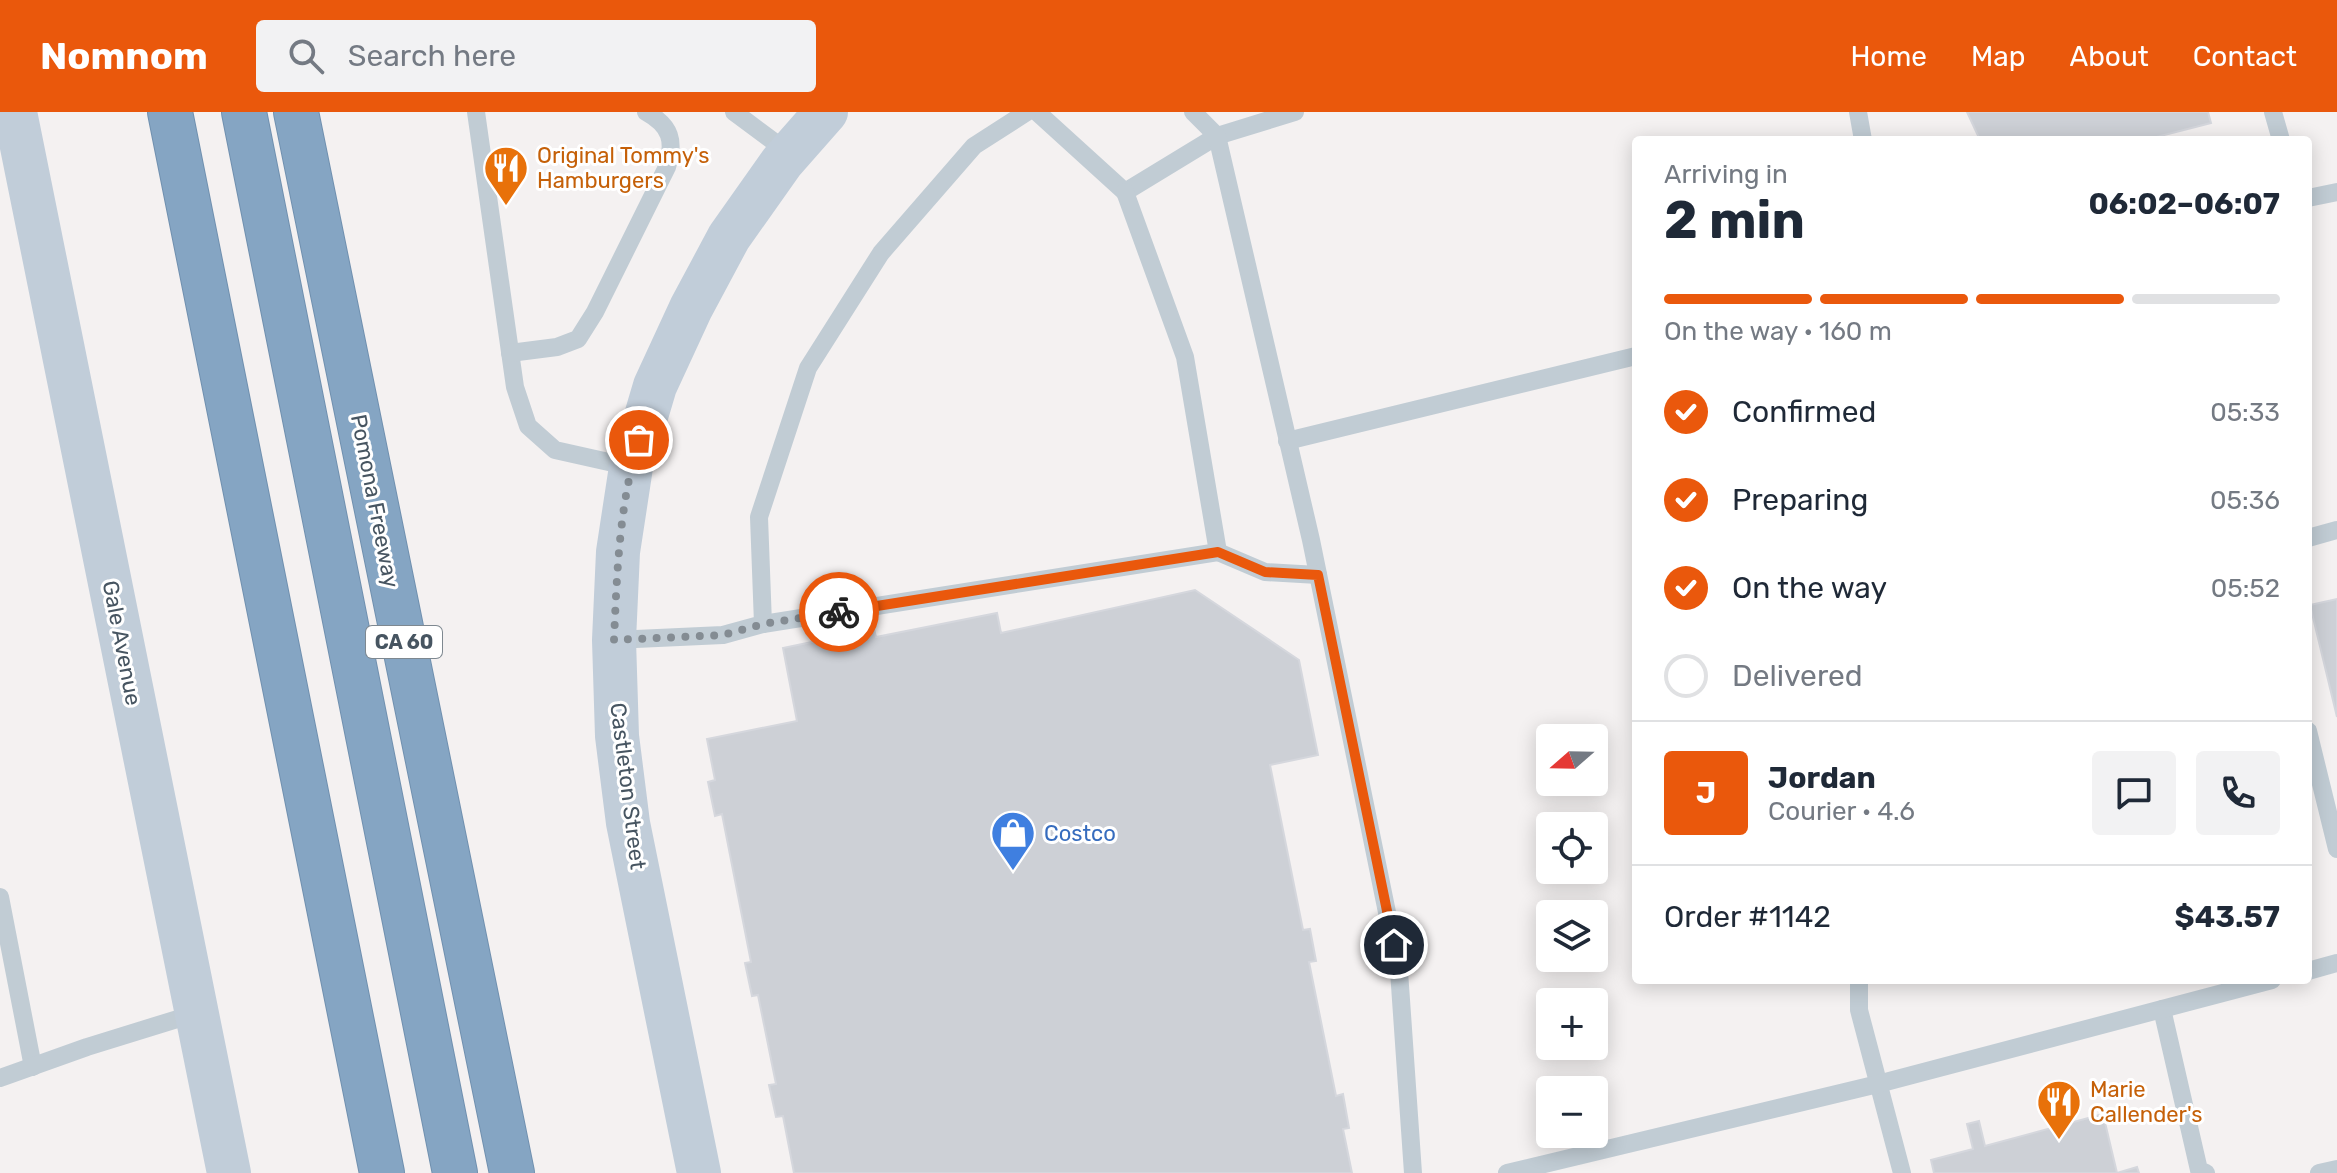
<!DOCTYPE html>
<html lang="en">
<head>
<meta charset="utf-8">
<style>
  body { margin:0; font-family:Rubik,sans-serif; background:#f2f2f3; color:#1f2937; height:100vh; display:flex; flex-direction:column; font-size:30px; white-space:nowrap }
  * { box-sizing:border-box; margin:0 }
  p { font-size:26px; color:#747a83 }
  .icon { flex:none; width:44px; height:44px; fill:none; stroke:currentColor; stroke-width:2; stroke-linecap:round; stroke-linejoin:round }
  .map { position:relative; flex:1; overflow:hidden }
  .sheet { position:absolute; left:1632px; top:24px; width:680px; height:848px; display:flex; flex-direction:column; background:#fff; border-radius:8px; box-shadow:0 4px 20px #0003 }
  .sheet>* { flex:none }
  .needle { width:52px; rotate:250deg }
  .fabs { position:absolute; left:1536px; top:612px; display:grid; gap:16px }
  .fabs a { display:grid; place-items:center; width:72px; height:72px; border-radius:8px; background:#fff; box-shadow:0 4px 20px #0003; font-size:40px }
  .pin { position:absolute; display:grid; place-items:center; width:68px; height:68px; color:#fff; margin:-34px; border:4px solid #fff; border-radius:50%; box-shadow:0 2px 8px #0007 }
  .courier { position:absolute; display:grid; place-items:center; width:80px; height:80px; margin:-40px; border:6px solid #ea580c; border-radius:50%; background:#fff; color:#222; box-shadow:0 2px 10px #0007 }
  .headline em { font-style:normal; font-weight:700 }
  .headline div { display:flex; flex-direction:column-reverse }
  .headline { display:flex; align-items:center; justify-content:space-between; height:136px; padding:0 32px }
  h1 { font-size:52px; font-weight:700; line-height:60px }
  .bar { display:grid; grid-template-columns:repeat(4,1fr); gap:12px 8px; align-content:center; height:96px; padding:0 32px }
  .bar i { height:10px; border-radius:6px; background:#e0e1e3 }
  .bar .current { background:#ea580c }
  .bar p { grid-column:span 4 }
  .line { display:flex; align-items:center; gap:20px; padding:0 32px; border-top:2px solid #e0e1e3 }
  .line div { flex:1 }
  .round { display:grid; place-items:center; flex:none; width:84px; height:84px; border-radius:8px; background:#f2f2f3 }
  ol { padding:0 32px; list-style:none }
  li { display:flex; align-items:center; gap:24px; height:88px }
  li p { margin-inline-start:auto }
  li .icon { padding:8px; border-radius:50%; background:#ea580c; color:#fff; stroke-width:4 }
  li:last-child { color:#747a83 }
  li i { width:44px; height:44px; border:4px solid #e0e1e3; border-radius:50% }
  header { display:flex; align-items:center; gap:48px; box-sizing:border-box; height:112px; padding:0 40px; background:#ea580c; color:#fff }
  header strong { font-size:38px }
  nav { display:flex; gap:44px; margin-inline-start:auto; font-size:28px }
  .search { width:560px; height:72px; background:#f2f2f3; display:flex; align-items:center; gap:20px; box-sizing:border-box; padding:0 28px; border-radius:8px; color:#747a83; font-size:30px }
  .map>svg:first-child { display:block }
  .building { fill:#cdd0d6; stroke:#d5d7dd; stroke-width:2 }
  .lines { fill:none; stroke-linecap:round; stroke-linejoin:round }
  .highway-casing { stroke:#7090af; stroke-width:46 }
  .lane { stroke:#c1ccd4; stroke-width:18 }
  .secondary { stroke:#c1cdd9; stroke-width:44 }
  .highway { stroke:#85a5c3; stroke-width:44 }
  .done { stroke:#848c93; stroke-width:8; stroke-dasharray:0 14.4 }
  .route { stroke:#ea580c; stroke-width:10 }
  .labels { text-anchor:middle; dominant-baseline:central; stroke-width:6; stroke-linejoin:round; paint-order:stroke }
  .shield { fill:#fff; stroke:#7e8890; stroke-width:2 }
  .shield-label { font-size:20px; font-weight:bold; fill:#475561 }
  .food-label { font-size:22px; fill:#c56008; stroke:#fff; text-anchor:start }
  .street-label { font-size:22px; fill:#475561; stroke:#fff }
  .shop-label { font-size:22px; fill:#366cbe; stroke:#fff; text-anchor:start }
</style>
</head>
<body>
<header>
<strong>Nomnom</strong>
<div class="search"><svg class="icon" aria-label="search" viewBox="0 0 24 24"><circle cx="10" cy="10" r="6"/><path d="M15 15l6 6"/></svg>Search here</div>
<nav><a>Home</a><a>Map</a><a>About</a><a>Contact</a></nav>
</header>
<div class="map">
<svg width="2337" height="1061" viewBox="0 0 2337 1061">
  <rect width="100%" height="100%" fill="#f4f1f1"/>
  <g class="building">
    <polygon points="1967,0 2208,0 2211,11 2145,28 1980,28"/>
    <polygon points="1195,478 1299,548 1318,643 1270,653 1303,818 1310,817 1316,849 1309,850 1336,984 1343,982 1349,1016 1343,1017 1352,1061 794,1061 783,1004 776,1005 769,973 776,972 758,883 752,884 745,851 751,850 722,702 715,704 708,670 715,668 707,627 797,609 783,536 874,517 876,525 997,501 1001,521"/>
    <polygon points="2337,487 2337,605 2310,493"/>
    <polygon points="2103,1002 2117,1061 2137,1055 2139,1061 1934,1061 1931,1048 1973,1037 1967,1012 1979,1009 1985,1034"/>
  </g>
  <g class="lines">
    <g class="highway-casing">
      <g id="highway">
        <polyline points="170,0 382,1061"/>
        <polyline points="244,0 455,1061"/>
        <polyline points="296,0 512,1061"/>
      </g>
    </g>
    <g class="lane">
      <polyline points="476,0 515,275 528,314 555,338 631,355"/>
      <polyline points="734,0 789,41"/>
      <polyline points="1037,0 1125,80 1217,24 1295,0"/>
      <polyline points="1193,0 1217,24 1311,428 1399,859 1413,1061"/>
      <polyline points="1858,0 1863,28"/>
      <polyline points="2273,0 2281,28"/>
      <polyline points="2308,86 2337,80"/>
      <path d="M510 241 557 235 578 227 595 200 667 55C675 29 671 14 646 0"/>
      <polyline points="1287,329 1636,244"/>
      <polyline points="2308,426 2337,418"/>
      <polyline points="1218,440 1265,460 1318,463"/>
      <polyline points="763,512 1218,440 1185,245 1125,80"/>
      <polyline points="614,528 723,523 763,512 759,405 808,256 881,141 974,34 1027,0"/>
      <polyline points="2308,619 2337,737"/>
      <polyline points="0,785 33,955"/>
      <polyline points="2308,859 2337,851"/>
      <polyline points="1859,868 1859,898 1902,1061"/>
      <polyline points="2162,897 2199,1058 2206,1061"/>
      <polyline points="0,966 87,935 197,901"/>
      <polyline points="1507,1061 1878,972 2272,868"/>
      <polyline points="2319,1061 2337,1057"/>
    </g>
    <g class="secondary">
      <polyline points="15,0 229,1061"/>
      <polyline points="699,1061 628,711 617,624 614,528 618,440 631,355 655,274 691,196 729,125 782,50 826,0"/>
    </g>
    <use href="#highway" class="highway"/>
  </g>
  <g class="lines">
    <path class="done" d="M639 328C619 393 617 461 614 528L723 523 763 512 839 500"/>
    <polyline class="route" points="839,500 1218,440 1265,460 1318,463 1394,833"/>
  </g>
  <defs>
    <g id="restaurant-pin" transform="scale(2.3)"><path d="M0 17L-7.5 6A9.5 9.5 0 1 1 7.5 6Z" fill="#e8710a" stroke="#fff"/><path d="M-5-6h1v4h1v-4h1v4h1v-4h1v5L-1.5 .5V6h-2V.5L-5-1ZM5-6V6H3V1.5H1.5Q1.5-4 5-6Z" fill="#fff"/></g>
    <g id="shop-pin" transform="scale(2.3)"><path d="M0 17L-7.5 6A9.5 9.5 0 1 1 7.5 6Z" fill="#3f7fe0" stroke="#fff"/><path d="M-5-2.5h2.3a2.7 3.5 0 0 1 5.4 0H5L5.5 6h-11ZM-1.5-2.5h3a1.5 2.3 0 0 0-3 0Z" fill="#fff"/></g>
  </defs>
  <g fill-rule="evenodd">
    <use href="#restaurant-pin" x="506" y="56"/>
    <use href="#shop-pin" x="1013" y="721"/>
    <use href="#restaurant-pin" x="2059" y="990"/>
  </g>
  <g class="labels">
    <rect class="shield" x="366" y="514" width="76" height="32" rx="6"/>
    <g class="shield-label">
      <text x="404" y="530">CA 60</text>
    </g>
    <g class="food-label">
      <text x="537" y="43">Original Tommy's<tspan x="537" dy="25">Hamburgers</tspan></text>
      <text x="2090" y="977">Marie<tspan x="2090" dy="25">Callender's</tspan></text>
    </g>
    <g class="street-label">
      <text transform="translate(375 389) rotate(79)">Pomona Freeway</text>
      <text transform="translate(122 531) rotate(79)">Gale Avenue</text>
      <text transform="translate(628 674) rotate(83)">Castleton Street</text>
    </g>
    <g class="shop-label">
      <text x="1044" y="721">Costco</text>
    </g>
  </g>
</svg>
<div class="fabs">
<a><svg class="needle" viewBox="-14 -14 28 28"><path d="M0-13l5 13h-10z" fill="#e53935"/><path d="M0 13l5-13h-10z" fill="#747a83"/></svg></a>
<a><svg class="icon" aria-label="locate" viewBox="0 0 24 24"><circle cx="12" cy="12" r="6"/><path d="M12 2v4M12 18v4M2 12h4M18 12h4"/></svg></a>
<a><svg class="icon" aria-label="layers" viewBox="0 0 24 24"><path d="M12 4l9 5-9 5-9-5zM3 14l9 5 9-5"/></svg></a>
<a>+</a>
<a>−</a>
</div>
<div class="pin" style="left:639px;top:328px;background:#ea580c"><svg class="icon" aria-label="bag" viewBox="0 0 24 24"><path d="M5 8h14l-1 12H6zM9 8a3 3 0 0 1 6 0"/></svg></div>
<div class="pin" style="left:1394px;top:833px;background:#1f2937"><svg class="icon" aria-label="home" viewBox="0 0 24 24"><path d="M3 11l9-7 9 7M6 9v11h12V9"/></svg></div>
<div class="courier" style="left:839px;top:500px"><svg class="icon" aria-label="bike" viewBox="0 0 24 24"><circle cx="6" cy="16" r="4"/><circle cx="18" cy="16" r="4"/><path d="M6 16l4-8h5l3 8M10 8l3 8H6M13 5h3"/></svg></div>
<section class="sheet">
<div class="headline"><div><h1>2 min</h1><p>Arriving in</p></div><em>06:02–06:07</em></div>
<div class="bar"><i class="current"></i><i class="current"></i><i class="current"></i><i></i><p>On the way · 160 m</p></div>
<ol>
<li><svg class="icon" aria-label="check" viewBox="0 0 24 24"><path d="M5 12l5 5 9-10"/></svg>Confirmed<p>05:33</p></li>
<li><svg class="icon" aria-label="check" viewBox="0 0 24 24"><path d="M5 12l5 5 9-10"/></svg>Preparing<p>05:36</p></li>
<li><svg class="icon" aria-label="check" viewBox="0 0 24 24"><path d="M5 12l5 5 9-10"/></svg>On the way<p>05:52</p></li>
<li><i></i>Delivered</li>
</ol>
<div class="line" style="height:144px"><b class="round" style="background:#ea580c;color:#fff">J</b><div><b>Jordan</b><p>Courier · 4.6</p></div><a class="round"><svg class="icon" aria-label="chat" viewBox="0 0 24 24"><path d="M4 5h16v11H9l-5 4z"/></svg></a><a class="round"><svg class="icon" aria-label="phone" viewBox="0 0 24 24"><path d="M5 4h4l2 5-3 2q2 4 5 5l2-3 5 2v4C11 20 4 13 5 4z"/></svg></a></div>
<div class="line" style="height:104px"><div>Order #1142</div><b>$43.57</b></div>
</section>
</div>
</body>
</html>
